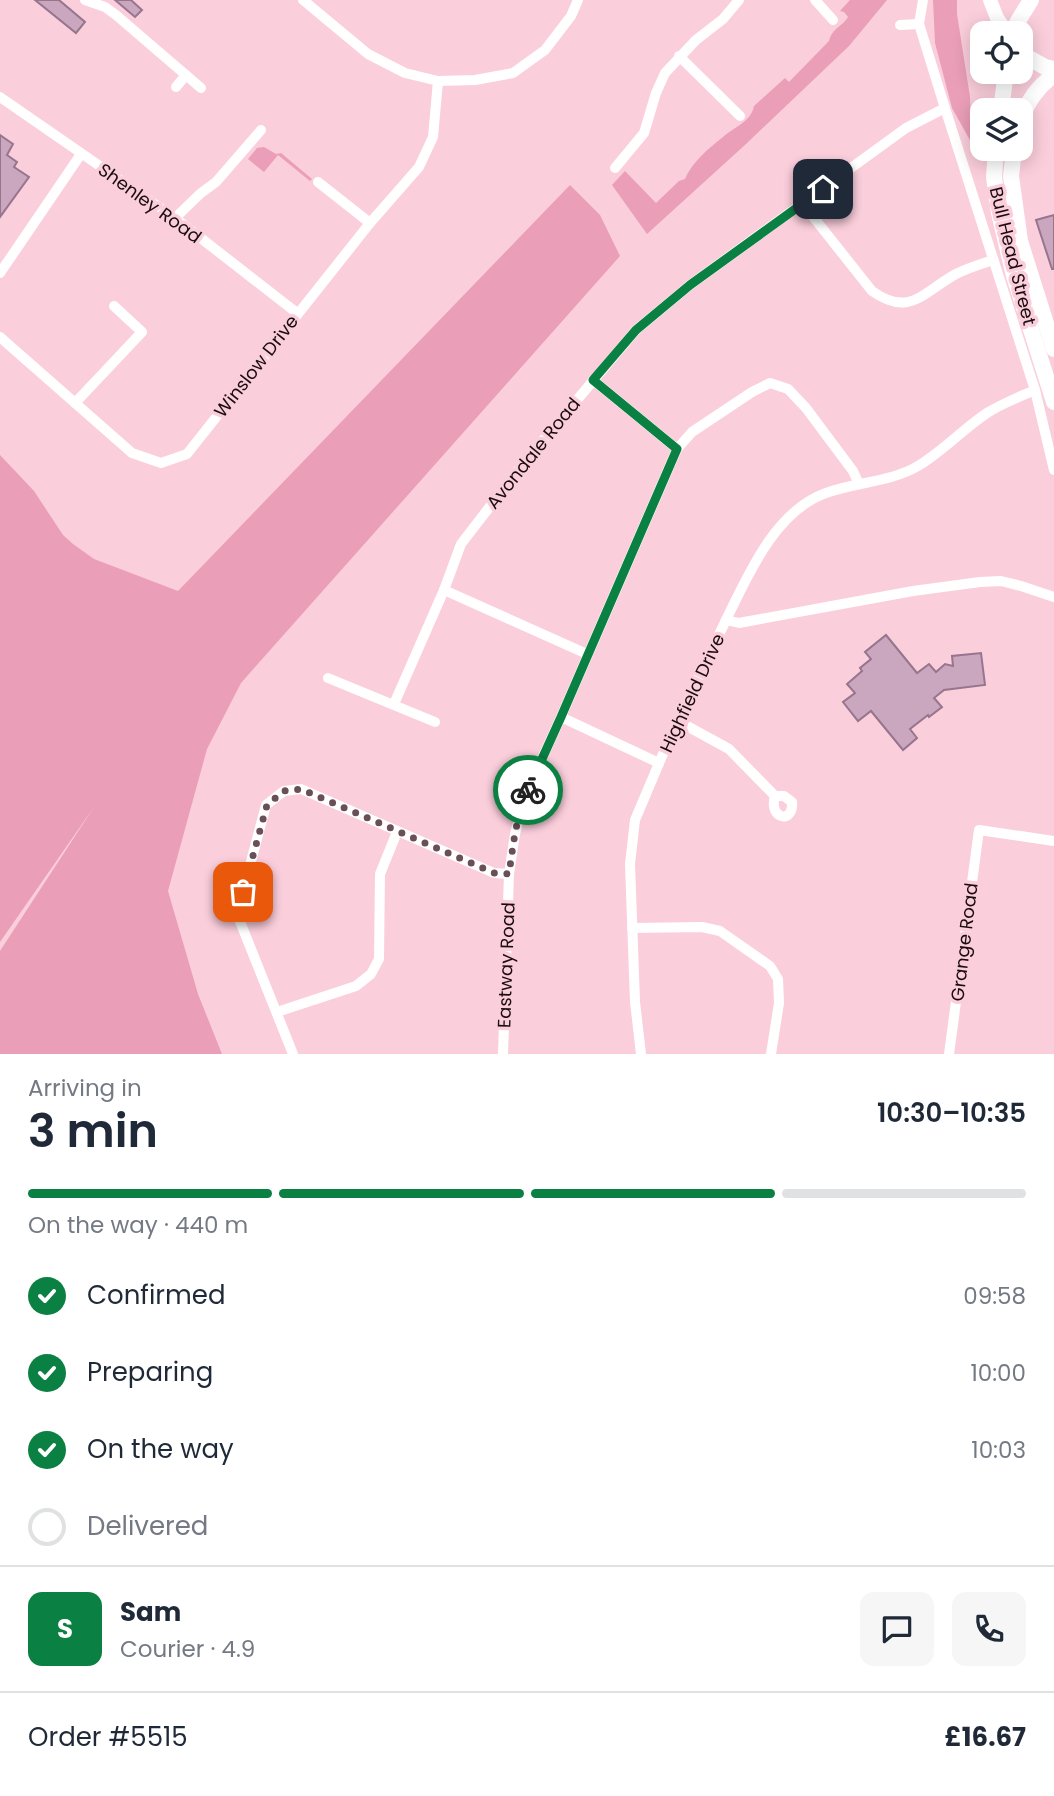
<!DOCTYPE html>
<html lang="en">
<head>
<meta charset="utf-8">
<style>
  body { margin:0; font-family:Poppins,sans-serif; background:#f6f6f7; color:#1f2937; height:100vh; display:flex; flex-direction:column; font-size:26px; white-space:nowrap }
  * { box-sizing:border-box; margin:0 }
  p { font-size:23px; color:#747a83 }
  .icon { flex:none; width:38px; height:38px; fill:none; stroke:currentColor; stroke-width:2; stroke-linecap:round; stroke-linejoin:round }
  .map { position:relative; height:1054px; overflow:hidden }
  .drawer { display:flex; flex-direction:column; background:#fff; flex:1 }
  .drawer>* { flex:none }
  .fabs { position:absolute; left:970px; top:21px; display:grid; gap:14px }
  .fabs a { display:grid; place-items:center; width:63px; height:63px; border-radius:14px; background:#fff; box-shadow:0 4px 18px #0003; font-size:35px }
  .pin { position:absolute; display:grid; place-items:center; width:60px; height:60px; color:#fff; margin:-30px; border-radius:14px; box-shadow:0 4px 10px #0006 }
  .courier { position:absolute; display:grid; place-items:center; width:70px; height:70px; margin:-35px; border:5px solid #0b8043; border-radius:50%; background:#fff; color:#222; box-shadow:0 2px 9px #0007 }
  .head em { font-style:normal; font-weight:600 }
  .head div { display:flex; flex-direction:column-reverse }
  .head { display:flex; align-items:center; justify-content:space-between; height:119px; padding:0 28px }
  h1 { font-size:46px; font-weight:600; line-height:52px }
  .bar { display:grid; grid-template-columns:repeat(4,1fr); gap:10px 7px; align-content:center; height:84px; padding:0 28px }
  .bar i { height:9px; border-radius:5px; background:#e0e1e3 }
  .bar .selected { background:#0b8043 }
  .bar p { grid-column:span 4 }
  .line { display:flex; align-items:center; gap:18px; padding:0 28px; border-top:2px solid #e0e1e3 }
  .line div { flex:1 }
  .round { display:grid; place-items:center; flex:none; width:74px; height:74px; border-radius:14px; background:#f6f6f7 }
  ol { padding:0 28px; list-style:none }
  li { display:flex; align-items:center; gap:21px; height:77px }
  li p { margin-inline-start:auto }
  li .icon { padding:7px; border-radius:50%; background:#0b8043; color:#fff; stroke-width:4 }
  li:last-child { color:#747a83 }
  li i { width:38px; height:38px; border:4px solid #e0e1e3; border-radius:50% }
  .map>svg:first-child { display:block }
  .green { fill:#ea9eb8 }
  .building { fill:#caa6bf; stroke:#96758d; stroke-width:2 }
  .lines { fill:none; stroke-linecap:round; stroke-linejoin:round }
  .minor { stroke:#fff; stroke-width:10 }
  .secondary { stroke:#fff; stroke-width:14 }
  .primary { stroke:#fff; stroke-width:16 }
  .done { stroke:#695058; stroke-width:7; stroke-dasharray:0 12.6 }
  .route { stroke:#0b8043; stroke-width:9 }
  .labels { text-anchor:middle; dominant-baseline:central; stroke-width:7; stroke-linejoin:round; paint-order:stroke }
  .street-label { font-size:18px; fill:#1a0c11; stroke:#fbcedc }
</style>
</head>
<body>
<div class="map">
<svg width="1054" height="1054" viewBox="0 0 1054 1054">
  <rect width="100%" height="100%" fill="#fbcedc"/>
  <g class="green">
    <path d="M850 0H887L849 46 746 144 647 234 612 185 625 171 656 203 679 181 685 179C692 162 708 149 723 137 734 127 751 122 754 106L785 78 789 82 829 41C833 27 842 27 848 17L844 12 840 11Z"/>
    <polygon points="933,0 957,0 957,14 970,97 971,142 952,108 935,43"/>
    <polygon points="264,147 276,154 281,153 312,179 310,181 278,155 264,172 248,159 257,148"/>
    <polygon points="570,185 600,215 620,256 241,683 207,749 168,891 198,994 222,1054 0,1054 0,951 94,807 0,942 0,455 34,491 63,535 73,544 94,559 178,591"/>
  </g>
  <g class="building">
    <polygon points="35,0 59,0 85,22 76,33"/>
    <polygon points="115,0 131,0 142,10 135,17"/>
    <polygon points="0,135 13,144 7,155 17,162 14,167 29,177 0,217"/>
    <polygon points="1054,215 1054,269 1052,269 1036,220"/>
    <polygon points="886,635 917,673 929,664 936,672 945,664 953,666 952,656 981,653 985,685 944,690 934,698 942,707 929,717 928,715 910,729 917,738 903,750 871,711 858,721 843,702 855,693 847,684 862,671 860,668 871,659 865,652"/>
  </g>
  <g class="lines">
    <g class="minor">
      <polyline points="85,0 105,7 116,15 201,88"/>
      <polyline points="303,0 368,54 405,73 438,81 475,80 513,73 545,50 571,16 578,0"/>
      <polyline points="815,0 833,20"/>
      <polyline points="923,0 919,24 945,108 1035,390 1054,470"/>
      <polyline points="900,25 919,24"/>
      <polyline points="679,56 740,116"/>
      <polyline points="176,87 186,75"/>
      <polyline points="0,97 175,218 297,313"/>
      <polyline points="615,168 644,133 656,93 665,73 696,40 723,19 739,0"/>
      <polyline points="318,182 370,223"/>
      <path d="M803 204 872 291C910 318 923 292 956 274 967 268 981 264 993 260"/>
      <polyline points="175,218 201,193 216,182 261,130"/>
      <polyline points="0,273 81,154"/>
      <polyline points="0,337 132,453 161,463 187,454 370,223 419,167 433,137 438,81"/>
      <polyline points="593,380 677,449"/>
      <polyline points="75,403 142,332 114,306"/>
      <polyline points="444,590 587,654"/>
      <path d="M726 620C748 575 775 511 826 493 856 482 891 482 918 466 943 451 963 429 987 413 1001 404 1019 397 1035 390"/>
      <polyline points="328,678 435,722"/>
      <polyline points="394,704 444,590 461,544 522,465 636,330 690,285 906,128 945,108"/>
      <polyline points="561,717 659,763"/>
      <path d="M678 721 729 749 775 796C768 820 794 824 792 802L784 796H775"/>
      <polyline points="632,928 702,927 720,931 770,966 778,979 779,1003 771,1054"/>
      <polyline points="277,1012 356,986 371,974 379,959 380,874 397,832"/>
      <polyline points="293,1054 237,914 266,805 284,791 301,789 494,873 509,874"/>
      <polyline points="503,1054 509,874 515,834 524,798 561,717 677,449 692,432 752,392 770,383 788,389 806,408 853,471 859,484"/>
      <polyline points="641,1054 635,1002 630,864 635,820 671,735 726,620 739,623 913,591 980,582 1001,581 1021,586 1054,597"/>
      <polyline points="949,1054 979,830 1054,841"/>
    </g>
    <polyline class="secondary" points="990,0 997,18 1007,33"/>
    <g class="primary">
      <polyline points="1012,33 1018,21 1031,0"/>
      <polyline points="1020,53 1045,67 1054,69"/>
      <polyline points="1001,110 1006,72"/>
      <path d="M1020 121C1028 101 1037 87 1054 75"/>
      <polyline points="996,149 994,177 999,213 1014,276 1054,402"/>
      <polyline points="1014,149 1011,176 1020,241 1054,349"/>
    </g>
  </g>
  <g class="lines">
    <path class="done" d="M243 892 267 805 284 791 301 789 494 873 509 874C513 846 516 816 528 790"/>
    <polyline class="route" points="528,790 561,717 677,449 593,380 636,330 690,285 823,189"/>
  </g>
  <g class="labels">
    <g class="street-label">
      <text transform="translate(150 203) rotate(36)">Shenley Road</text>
      <text transform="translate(1013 256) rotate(76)">Bull Head Street</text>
      <text transform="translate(256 366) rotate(-52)">Winslow Drive</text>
      <text transform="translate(533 453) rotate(-51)">Avondale Road</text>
      <text transform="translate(692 693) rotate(-65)">Highfield Drive</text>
      <text transform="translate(964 942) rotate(-83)">Grange Road</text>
      <text transform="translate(506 965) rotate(-88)">Eastway Road</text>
    </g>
  </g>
</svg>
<div class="fabs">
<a><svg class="icon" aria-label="locate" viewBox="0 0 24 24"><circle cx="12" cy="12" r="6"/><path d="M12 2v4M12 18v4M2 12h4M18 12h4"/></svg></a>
<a><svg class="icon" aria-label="layers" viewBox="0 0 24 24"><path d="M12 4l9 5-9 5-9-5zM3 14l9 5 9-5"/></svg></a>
</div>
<div class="pin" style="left:243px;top:892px;background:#ea580c"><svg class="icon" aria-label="bag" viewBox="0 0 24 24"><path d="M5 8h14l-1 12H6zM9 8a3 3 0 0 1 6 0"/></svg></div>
<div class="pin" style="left:823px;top:189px;background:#1f2937"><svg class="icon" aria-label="home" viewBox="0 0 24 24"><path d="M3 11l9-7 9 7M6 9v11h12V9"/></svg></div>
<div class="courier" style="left:528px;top:790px"><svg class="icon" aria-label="bike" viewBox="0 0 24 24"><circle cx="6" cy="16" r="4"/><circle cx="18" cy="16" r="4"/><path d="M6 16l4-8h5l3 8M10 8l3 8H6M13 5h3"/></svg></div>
</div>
<section class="drawer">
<div class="head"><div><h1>3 min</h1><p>Arriving in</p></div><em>10:30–10:35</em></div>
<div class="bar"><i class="selected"></i><i class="selected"></i><i class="selected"></i><i></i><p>On the way · 440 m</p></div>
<ol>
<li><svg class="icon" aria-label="check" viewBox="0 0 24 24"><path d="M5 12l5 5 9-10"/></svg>Confirmed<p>09:58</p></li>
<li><svg class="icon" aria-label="check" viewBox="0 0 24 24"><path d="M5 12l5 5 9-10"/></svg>Preparing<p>10:00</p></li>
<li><svg class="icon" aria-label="check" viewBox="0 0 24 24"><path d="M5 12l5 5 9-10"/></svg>On the way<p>10:03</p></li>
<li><i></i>Delivered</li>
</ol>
<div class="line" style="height:126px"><b class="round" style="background:#0b8043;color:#fff">S</b><div><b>Sam</b><p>Courier · 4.9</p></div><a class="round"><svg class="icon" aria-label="chat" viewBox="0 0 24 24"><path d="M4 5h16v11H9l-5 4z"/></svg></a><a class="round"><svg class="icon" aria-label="phone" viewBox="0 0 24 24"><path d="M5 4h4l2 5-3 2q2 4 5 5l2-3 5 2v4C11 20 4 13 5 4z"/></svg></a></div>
<div class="line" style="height:91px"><div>Order #5515</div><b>£16.67</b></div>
</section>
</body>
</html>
